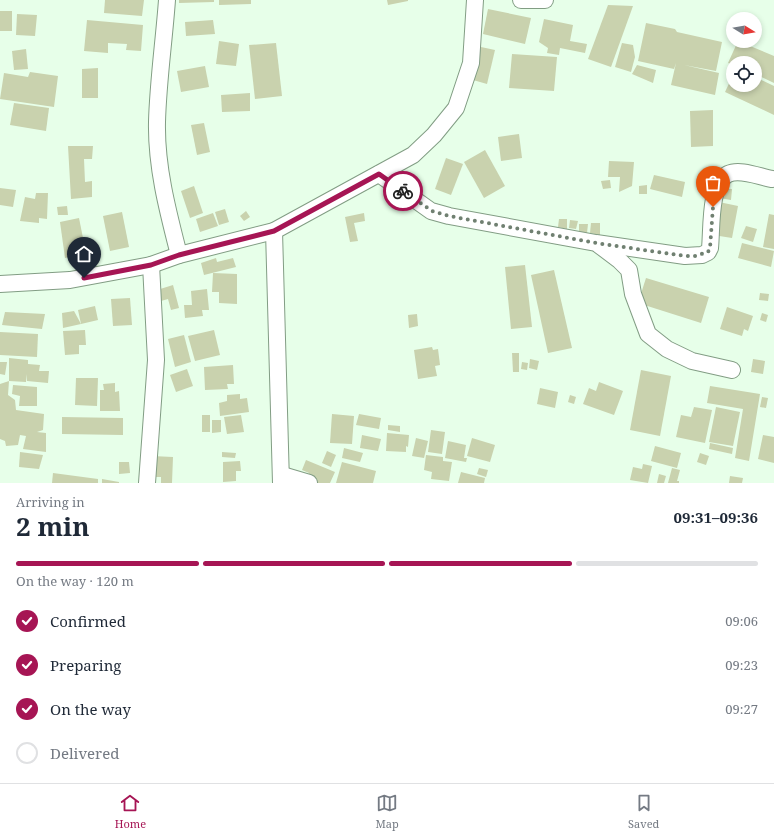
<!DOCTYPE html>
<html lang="en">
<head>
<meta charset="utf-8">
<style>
  body { margin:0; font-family:"Noto Serif",serif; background:#f2f2f3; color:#1f2937; height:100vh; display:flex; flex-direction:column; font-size:15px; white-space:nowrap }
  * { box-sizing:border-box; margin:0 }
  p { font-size:13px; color:#747a83 }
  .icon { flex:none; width:22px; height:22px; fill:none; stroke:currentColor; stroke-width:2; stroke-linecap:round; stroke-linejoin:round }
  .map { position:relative; height:483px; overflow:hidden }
  .side { display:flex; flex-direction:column; background:#fff; flex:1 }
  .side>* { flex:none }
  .needle { width:26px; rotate:101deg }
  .fabs { position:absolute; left:726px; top:12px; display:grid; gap:8px }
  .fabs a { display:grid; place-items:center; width:36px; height:36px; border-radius:50%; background:#fff; box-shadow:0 2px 6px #0003; font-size:20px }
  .pin { position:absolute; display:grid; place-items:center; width:34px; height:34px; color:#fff; margin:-41px -17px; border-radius:50% 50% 50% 0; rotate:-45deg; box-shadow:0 0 4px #0007 }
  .pin .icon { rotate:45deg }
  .courier { position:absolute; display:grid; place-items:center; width:40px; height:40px; margin:-20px; border:3px solid #a61554; border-radius:50%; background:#fff; color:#222; box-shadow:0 1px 5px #0007 }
  .overview em { font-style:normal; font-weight:700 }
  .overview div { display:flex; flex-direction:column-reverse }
  .overview { display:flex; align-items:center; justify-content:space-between; height:68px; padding:0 16px }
  h1 { font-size:26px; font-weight:700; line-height:30px }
  .bar { display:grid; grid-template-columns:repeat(4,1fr); gap:6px 4px; align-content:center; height:48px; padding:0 16px }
  .bar i { height:5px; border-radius:3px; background:#e0e1e3 }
  .bar .current { background:#a61554 }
  .bar p { grid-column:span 4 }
  ol { padding:0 16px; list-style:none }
  li { display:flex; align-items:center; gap:12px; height:44px }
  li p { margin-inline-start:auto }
  li .icon { padding:4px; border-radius:50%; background:#a61554; color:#fff; stroke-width:4 }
  li:last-child { color:#747a83 }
  li i { width:22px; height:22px; border:2px solid #e0e1e3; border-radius:50% }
  .tabs { display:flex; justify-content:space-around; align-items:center; height:56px; border-top:1px solid #e0e1e3; background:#fff; font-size:11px; color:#747a83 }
  .tabs a { display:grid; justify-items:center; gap:2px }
  .tabs .current { color:#a61554 }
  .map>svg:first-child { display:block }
  .building { fill:#c9d2ae }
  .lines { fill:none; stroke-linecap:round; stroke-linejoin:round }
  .minor-casing { stroke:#829d84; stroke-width:18 }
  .minor { stroke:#fff; stroke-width:16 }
  .done { stroke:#708071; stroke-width:4; stroke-dasharray:0 7.2 }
  .route { stroke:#a61554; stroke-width:5 }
</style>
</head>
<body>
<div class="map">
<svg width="774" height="483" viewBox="0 0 774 483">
  <rect width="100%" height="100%" fill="#e7ffe9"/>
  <g class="building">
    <polygon points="105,0 144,0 142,16 104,13"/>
    <polygon points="179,0 214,0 214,2 179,3"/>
    <polygon points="219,0 251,0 251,4 219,5"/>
    <polygon points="387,0 408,0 408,1 388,5"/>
    <polygon points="608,5 633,6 611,67 588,59"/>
    <polygon points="488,9 531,18 525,44 483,34"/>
    <rect x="0" y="11" width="12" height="20"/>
    <polygon points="17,14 37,15 35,36 16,35"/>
    <polygon points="544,19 573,25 570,41 587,44 585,53 560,48 559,55 547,53 548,48 539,42"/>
    <polygon points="87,20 143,25 141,51 126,50 127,44 108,43 108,53 84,51"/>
    <polygon points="213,20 215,34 186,36 185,22"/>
    <polygon points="646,23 675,29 677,32 722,42 716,71 684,65 719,73 715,95 671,85 676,63 674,69 638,61"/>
    <polygon points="219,41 239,44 236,66 216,64"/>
    <polygon points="738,41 774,56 774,83 755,74 755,63 733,63 733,65 728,63"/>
    <polygon points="276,43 282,96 255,99 249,45"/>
    <polygon points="622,43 633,45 635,57 631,72 615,67"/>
    <polygon points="481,47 495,50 487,84 473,80"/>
    <polygon points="26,49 28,69 14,70 12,51"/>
    <polygon points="512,54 557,57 554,91 509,88"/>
    <polygon points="637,65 656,70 653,83 632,74"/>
    <polygon points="205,66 209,87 181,92 177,71"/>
    <polygon points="98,68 98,98 82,98 82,69"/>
    <polygon points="30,72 58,76 54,107 0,99 4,73 28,77"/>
    <polygon points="733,75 733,85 755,85 755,77 774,86 774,115 725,92"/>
    <polygon points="250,93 250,111 222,112 221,95"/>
    <polygon points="14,103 49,108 46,131 10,125"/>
    <polygon points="713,110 713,146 691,147 690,111"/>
    <polygon points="204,123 210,152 197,155 191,125"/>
    <polygon points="519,134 522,158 501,161 498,137"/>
    <polygon points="68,146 93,146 92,159 84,159 85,182 92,181 92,197 71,199"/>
    <polygon points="485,150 505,186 484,198 464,162"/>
    <polygon points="446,158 463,164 451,195 435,189"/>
    <polygon points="609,161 634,162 632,186 619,192 620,177 608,177"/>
    <polygon points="654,175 685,182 682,197 650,189"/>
    <polygon points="610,180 611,188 603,189 601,181"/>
    <polygon points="647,185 647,194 639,194 639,186"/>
    <polygon points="194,186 203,213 190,218 181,191"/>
    <polygon points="0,188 16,190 13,207 0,205"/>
    <polygon points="721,188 732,189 731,200 719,198"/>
    <polygon points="36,193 48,193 47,219 39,218 39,223 20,221 25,197 35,199"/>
    <polygon points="719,202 738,206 732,238 713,235"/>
    <polygon points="67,206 68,215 58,215 57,207"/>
    <polygon points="225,209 229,222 219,225 215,212"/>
    <polygon points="246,211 250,217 244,221 240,216"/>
    <polygon points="122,212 129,247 110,251 103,216"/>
    <polygon points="213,213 218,226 200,232 196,219"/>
    <polygon points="364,213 365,221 354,223 358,241 350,242 345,217"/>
    <polygon points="769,214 774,215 774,249 763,247"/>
    <polygon points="79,218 86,253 65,258 60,222"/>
    <polygon points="559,219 567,219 567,229 558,227"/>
    <polygon points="570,220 578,221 576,229 569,228"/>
    <polygon points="591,223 600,223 600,235 590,233"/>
    <polygon points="579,224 588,224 587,233 579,232"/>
    <polygon points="746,226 757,229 753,242 741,238"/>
    <polygon points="742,243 774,251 771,267 738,258"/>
    <polygon points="216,258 217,262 233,258 236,267 204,275 201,263"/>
    <polygon points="525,265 532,327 511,329 505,267"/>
    <polygon points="554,270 572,348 548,353 531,275"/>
    <polygon points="213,273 237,274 237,304 219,303 219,292 212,292"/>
    <polygon points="646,278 709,297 701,323 638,303"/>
    <polygon points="173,285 179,308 171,310 168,299 161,301 157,290"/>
    <polygon points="207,289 209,310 202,310 203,316 185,318 184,305 192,305 191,291"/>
    <polygon points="760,293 769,294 768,301 759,300"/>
    <polygon points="130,298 132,325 113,326 111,299"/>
    <polygon points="95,306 98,320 81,324 78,310"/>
    <polygon points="727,307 753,316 748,331 744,329 742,336 720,329"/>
    <polygon points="74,311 81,324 63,328 62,313"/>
    <polygon points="5,312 45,314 42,329 2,325"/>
    <polygon points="762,313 768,315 766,322 760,320"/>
    <polygon points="417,314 418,326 409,328 408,315"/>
    <polygon points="85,330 86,345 79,345 79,354 65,355 63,331"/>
    <polygon points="214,330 220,355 195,361 188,336"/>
    <polygon points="0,332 38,334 37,357 0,355"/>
    <polygon points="184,335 191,362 175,367 168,339"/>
    <polygon points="432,347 433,350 438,349 440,365 435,366 437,376 418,379 414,350"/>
    <polygon points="512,353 519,353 519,372 513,372"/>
    <polygon points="9,358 28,360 28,364 40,365 39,371 49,371 48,383 27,381 27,374 26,382 9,381"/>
    <polygon points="530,359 539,361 537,370 529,368"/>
    <polygon points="753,359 765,361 763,374 751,372"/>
    <polygon points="0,362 7,362 5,375 0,374"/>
    <polygon points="522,362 528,363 527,370 521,369"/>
    <polygon points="233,365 234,384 227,384 228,389 205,390 204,367"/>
    <polygon points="187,369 193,386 176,392 170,375"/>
    <polygon points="641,370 671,376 660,436 630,430"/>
    <polygon points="76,378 98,378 97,406 75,405"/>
    <polygon points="9,381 8,395 15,400 16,410 44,414 43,430 37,432 46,433 46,452 23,449 26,436 20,435 18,445 6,446 5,441 0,439 0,384"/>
    <polygon points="599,382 623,391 614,415 583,404 589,388 596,391"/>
    <polygon points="115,383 115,392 119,391 120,411 100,411 100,390 104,390 103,384"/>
    <polygon points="13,385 37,387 37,406 19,406 20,396 12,394"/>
    <polygon points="710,386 760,394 749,461 735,458 743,409 707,403"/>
    <polygon points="540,388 558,392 555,408 537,404"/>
    <polygon points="240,394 240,399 247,398 249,412 220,416 219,403 227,401 227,395"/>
    <polygon points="570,395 576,397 574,404 568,402"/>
    <polygon points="762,397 768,398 766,408 760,407"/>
    <polygon points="694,407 712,410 705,443 676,437 681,415 691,417"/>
    <polygon points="716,407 740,412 733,446 709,442"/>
    <polygon points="332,414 354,416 352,444 330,443"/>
    <polygon points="359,414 381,418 379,429 356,425"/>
    <rect x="202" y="415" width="8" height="17"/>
    <polygon points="241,415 244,432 227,434 224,417"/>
    <polygon points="62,417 123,418 123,435 62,434"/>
    <polygon points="212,420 221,420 221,432 212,433"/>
    <polygon points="388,425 400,426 400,432 388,430"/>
    <polygon points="431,430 445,432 442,454 428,452"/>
    <polygon points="387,433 409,435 408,447 406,446 406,452 386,451"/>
    <polygon points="362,435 381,439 378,451 360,448"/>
    <polygon points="763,435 774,437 774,463 758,459"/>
    <polygon points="416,438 428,441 424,458 412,456"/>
    <polygon points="472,438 495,445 490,462 467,456"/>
    <polygon points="448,441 466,445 464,458 467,458 466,462 445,458"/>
    <polygon points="710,443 733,448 732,454 709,449"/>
    <polygon points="655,446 681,453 677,468 651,461"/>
    <polygon points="344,448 363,453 360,462 342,458"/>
    <polygon points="327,451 336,455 331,467 322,463"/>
    <polygon points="20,452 43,455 39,469 19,467"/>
    <polygon points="222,452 236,453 235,458 222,457"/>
    <polygon points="700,453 709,456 706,465 697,462"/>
    <polygon points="426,455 443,457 443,461 452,462 449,481 431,479 432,472 424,470"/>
    <polygon points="152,456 173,457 172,483 161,483 161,477 151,477"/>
    <polygon points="306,460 335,472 330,483 317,483 307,479 309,473 302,470"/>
    <polygon points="240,461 241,471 236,471 236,481 223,482 223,462"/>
    <polygon points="119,462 129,462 130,473 119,474"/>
    <polygon points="342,462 376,471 373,483 336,483"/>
    <polygon points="643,464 652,466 648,483 630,480 633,467 642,469"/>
    <polygon points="479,468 488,470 486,477 477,474"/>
    <polygon points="672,468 680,470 677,481 679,481 679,483 668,483"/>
    <polygon points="461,472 485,478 484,483 458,483"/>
    <polygon points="53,473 98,479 98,483 52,483"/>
    <polygon points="659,474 666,476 664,483 657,483"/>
    <polygon points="730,476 743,478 742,483 729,483"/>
    <polygon points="102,479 119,482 119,483 102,483"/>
  </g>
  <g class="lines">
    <g class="minor-casing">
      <g id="minor">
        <path d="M167 0C164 41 158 82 157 122 156 167 168 212 179 255"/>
        <polyline points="521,0 545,0"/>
        <path d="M379 174 431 211 449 216 596 243 685 256 702 255 708 252 710 248C712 230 709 183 728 174 740 168 760 177 772 179"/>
        <polyline points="274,231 281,483"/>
        <polyline points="599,245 619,260 629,270 633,294 648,334 667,349 692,361 732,370"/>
        <polyline points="0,284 70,280 151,265 179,255 274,231 413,155 434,135 456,108 471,63 475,0"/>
        <polyline points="282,475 309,483"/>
        <polyline points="147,483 156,360 151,265"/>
      </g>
    </g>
    <use href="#minor" class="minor"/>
  </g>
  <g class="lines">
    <polyline class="done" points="403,191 432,211 449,216 596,243 685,256 695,256 708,252 710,248 713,207"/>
    <polyline class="route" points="84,278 151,265 179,255 274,231 379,174 403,191"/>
  </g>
</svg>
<div class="fabs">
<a><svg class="needle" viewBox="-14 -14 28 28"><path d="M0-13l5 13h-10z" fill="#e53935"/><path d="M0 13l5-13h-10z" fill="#747a83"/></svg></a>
<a><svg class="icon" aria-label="locate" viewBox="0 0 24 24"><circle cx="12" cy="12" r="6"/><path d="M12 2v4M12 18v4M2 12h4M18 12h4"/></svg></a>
</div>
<div class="pin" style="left:713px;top:207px;background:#ea580c"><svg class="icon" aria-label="bag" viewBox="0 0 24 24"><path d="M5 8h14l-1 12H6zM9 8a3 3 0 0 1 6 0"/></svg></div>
<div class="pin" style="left:84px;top:278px;background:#1f2937"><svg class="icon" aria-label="home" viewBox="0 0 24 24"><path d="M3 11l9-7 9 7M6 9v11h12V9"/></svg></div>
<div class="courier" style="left:403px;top:191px"><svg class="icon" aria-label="bike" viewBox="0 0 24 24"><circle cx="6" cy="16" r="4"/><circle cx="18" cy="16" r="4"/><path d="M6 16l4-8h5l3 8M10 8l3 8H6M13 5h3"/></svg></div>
</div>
<section class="side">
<div class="overview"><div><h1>2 min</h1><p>Arriving in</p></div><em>09:31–09:36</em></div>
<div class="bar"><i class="current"></i><i class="current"></i><i class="current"></i><i></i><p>On the way · 120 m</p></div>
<ol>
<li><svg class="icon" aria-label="check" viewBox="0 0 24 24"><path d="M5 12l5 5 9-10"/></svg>Confirmed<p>09:06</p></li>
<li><svg class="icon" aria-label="check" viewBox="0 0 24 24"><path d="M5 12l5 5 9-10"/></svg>Preparing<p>09:23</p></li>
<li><svg class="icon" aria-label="check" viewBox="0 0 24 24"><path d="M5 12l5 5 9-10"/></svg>On the way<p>09:27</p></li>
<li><i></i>Delivered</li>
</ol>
</section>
<nav class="tabs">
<a class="current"><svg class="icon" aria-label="home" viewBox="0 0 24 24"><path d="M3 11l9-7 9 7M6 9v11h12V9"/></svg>Home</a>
<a><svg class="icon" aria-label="map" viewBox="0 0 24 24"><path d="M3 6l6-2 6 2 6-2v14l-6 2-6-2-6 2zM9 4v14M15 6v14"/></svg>Map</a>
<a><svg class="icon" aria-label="saved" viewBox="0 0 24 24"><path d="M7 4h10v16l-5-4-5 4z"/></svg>Saved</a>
</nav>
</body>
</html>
